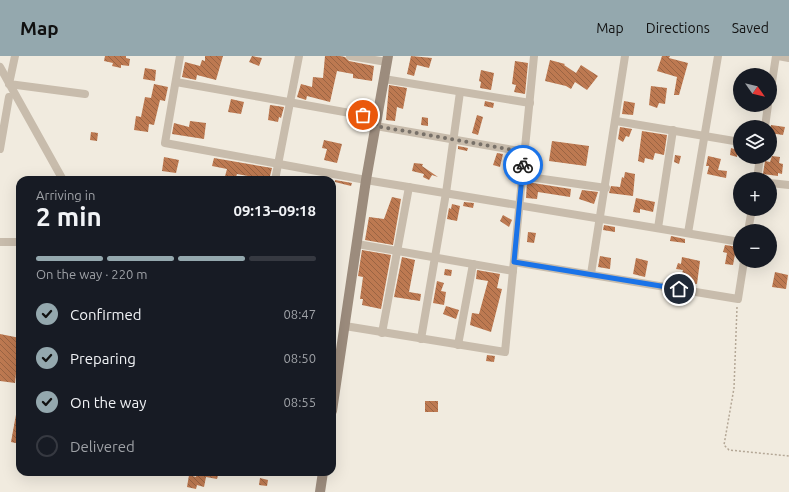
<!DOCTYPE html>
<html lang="en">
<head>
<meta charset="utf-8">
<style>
  body { margin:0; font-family:Ubuntu,sans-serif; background:#242831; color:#f1f3f6; height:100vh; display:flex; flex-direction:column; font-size:15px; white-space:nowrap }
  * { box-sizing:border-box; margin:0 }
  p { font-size:13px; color:#9ea1a6 }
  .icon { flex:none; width:22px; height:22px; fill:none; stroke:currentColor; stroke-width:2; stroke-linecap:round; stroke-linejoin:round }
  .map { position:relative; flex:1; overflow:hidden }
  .drawer { position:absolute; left:16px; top:120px; width:320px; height:300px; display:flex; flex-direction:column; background:#171b24; border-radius:12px; box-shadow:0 4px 16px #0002 }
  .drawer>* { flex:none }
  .needle { width:26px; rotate:124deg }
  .tools { position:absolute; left:733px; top:12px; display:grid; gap:8px }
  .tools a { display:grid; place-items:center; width:44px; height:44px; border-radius:50%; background:#171b24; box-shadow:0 4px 16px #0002; font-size:20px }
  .pin { position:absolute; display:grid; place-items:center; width:34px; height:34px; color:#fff; margin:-17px; border:2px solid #fff; border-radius:50%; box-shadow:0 1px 4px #0007 }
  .courier { position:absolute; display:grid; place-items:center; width:40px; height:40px; margin:-20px; border:3px solid #1a73e8; border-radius:50%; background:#fff; color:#222; box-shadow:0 1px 5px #0007 }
  .head em { font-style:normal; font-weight:600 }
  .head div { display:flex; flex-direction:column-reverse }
  .head { display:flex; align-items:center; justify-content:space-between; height:68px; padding:0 20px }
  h1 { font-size:26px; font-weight:600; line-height:30px }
  .bar { display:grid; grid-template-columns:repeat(4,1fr); gap:6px 4px; align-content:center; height:48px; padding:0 20px }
  .bar i { height:5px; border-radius:3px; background:#363941 }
  .bar .on { background:#94a8ae }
  .bar p { grid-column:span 4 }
  ol { padding:0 20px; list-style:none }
  li { display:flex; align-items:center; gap:12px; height:44px }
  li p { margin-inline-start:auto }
  li .icon { padding:4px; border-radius:50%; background:#94a8ae; color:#111; stroke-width:4 }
  li:last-child { color:#9ea1a6 }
  li i { width:22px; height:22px; border:2px solid #363941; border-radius:50% }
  header { display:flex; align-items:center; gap:24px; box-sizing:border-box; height:56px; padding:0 20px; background:#94a8ae; color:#111 }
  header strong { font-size:19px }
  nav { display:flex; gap:22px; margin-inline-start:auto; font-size:14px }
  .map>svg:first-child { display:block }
  .building { fill:url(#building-back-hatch) }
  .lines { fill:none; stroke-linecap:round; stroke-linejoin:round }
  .path { stroke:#b4a796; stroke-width:1.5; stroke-dasharray:2 2; stroke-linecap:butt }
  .minor { stroke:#c8bcac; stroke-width:8 }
  .secondary { stroke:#9c8c7d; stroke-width:10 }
  .done { stroke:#787169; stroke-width:4; stroke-dasharray:0 7.2 }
  .route { stroke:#1a73e8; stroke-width:5 }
</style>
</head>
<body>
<header>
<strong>Map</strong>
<nav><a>Map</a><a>Directions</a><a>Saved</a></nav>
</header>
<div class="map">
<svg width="789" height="436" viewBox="0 0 789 436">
  <defs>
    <pattern id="building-back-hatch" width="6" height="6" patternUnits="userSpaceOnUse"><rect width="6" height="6" fill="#bd7951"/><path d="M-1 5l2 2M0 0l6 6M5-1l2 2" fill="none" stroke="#9a6443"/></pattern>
  </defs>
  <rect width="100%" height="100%" fill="#f1ebdf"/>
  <g class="building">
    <polygon points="105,0 126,0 126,2 130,3 129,10 121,9 121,12 112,10 113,7 104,5"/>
    <polygon points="205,0 223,0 216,24 197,19 196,24 182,21 185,6 200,10 202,4 205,5"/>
    <polygon points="252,0 262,2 259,10 249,6"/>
    <polygon points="325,0 340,0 345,1 349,5 374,10 372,25 353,22 353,18 337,15 330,46 307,40 306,44 297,41 301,28 312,31 313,21 323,22"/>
    <polygon points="411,0 432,2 429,12 417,9 414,20 407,18"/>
    <polygon points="662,0 670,0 669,2 688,7 679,39 674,39 677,21 657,15"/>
    <polygon points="550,4 565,8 564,9 576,17 581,9 598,20 587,34 575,26 571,33 566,30 545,25"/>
    <polygon points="515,5 528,7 525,38 514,36 516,29 512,28"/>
    <polygon points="145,12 156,14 155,25 143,23"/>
    <polygon points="481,14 494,17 491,34 480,32 481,26 479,25"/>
    <polygon points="154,28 168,31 165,45 160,44 154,69 149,68 148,76 134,74 136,60 141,61 145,41 151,42"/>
    <polygon points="389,29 407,32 403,53 397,51 395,65 386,64"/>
    <polygon points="651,30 667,32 665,48 659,47 657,52 649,49"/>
    <polygon points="231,43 244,46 241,58 228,56"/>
    <polygon points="485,45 494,47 493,52 484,50"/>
    <polygon points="624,45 635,47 633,59 622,58"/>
    <polygon points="270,49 284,51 281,62 279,61 278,66 268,64"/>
    <polygon points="477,59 483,61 478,79 472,77"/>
    <polygon points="422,61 428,62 428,70 421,69"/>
    <polygon points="351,63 363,65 360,72 349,68"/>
    <polygon points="190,65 206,67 204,83 172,78 174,67 189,71"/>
    <polygon points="771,69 785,71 783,79 770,77"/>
    <polygon points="620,71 632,73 629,81 626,80 623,86 618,83"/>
    <polygon points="642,75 667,79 664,99 655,97 653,104 645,102 644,107 638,105"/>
    <polygon points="91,76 98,77 97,85 90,84"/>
    <polygon points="324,84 342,88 337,107 324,104 327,93 322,92"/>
    <polygon points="552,85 589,90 586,110 549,105"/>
    <polygon points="458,90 468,92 467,95 458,93"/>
    <polygon points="731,92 738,94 737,101 730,99"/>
    <polygon points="497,97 503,98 500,111 493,109"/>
    <polygon points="675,99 681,100 679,108 674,106"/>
    <polygon points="708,100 721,103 718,114 727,115 726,122 707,118 709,110 706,110"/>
    <polygon points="772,100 780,101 779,107 783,108 782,118 778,117 778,120 763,118 765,105 770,106"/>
    <polygon points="164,101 179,104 176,117 162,115"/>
    <polygon points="214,102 272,112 269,124 237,118 235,124 224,124 227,113 212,110"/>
    <polygon points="414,107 423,108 422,110 438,121 432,119 429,124 423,121 424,118 412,115"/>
    <polygon points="625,116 635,118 633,140 609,137 611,130 620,131 622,121 624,122"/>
    <polygon points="335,124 352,127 351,130 335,126"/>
    <polygon points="527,126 571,133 570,141 538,136 537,143 526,142"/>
    <polygon points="582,134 598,136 594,148 579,143"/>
    <polygon points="392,141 401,143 393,189 365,184 369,161 384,163"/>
    <polygon points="636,142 655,146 653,156 640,153 640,157 633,156"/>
    <polygon points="464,146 474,147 473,152 463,150"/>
    <polygon points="452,148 460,150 457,165 447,163 449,152 451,153"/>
    <polygon points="503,159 512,164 509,171 500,165"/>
    <polygon points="604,169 615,171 615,176 603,174"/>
    <polygon points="528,176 536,177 534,187 527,186"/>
    <polygon points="671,180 685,183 685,187 670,185"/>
    <polygon points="725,189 738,191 737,199 735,198 733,209 725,208 727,197 723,196"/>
    <polygon points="362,194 391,199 381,253 362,249 363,243 360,243 363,221 358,220"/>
    <polygon points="600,200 611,202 610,213 598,211"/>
    <polygon points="402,201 415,204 409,236 421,238 420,245 394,241"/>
    <polygon points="682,201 700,205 697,228 686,226 687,221 681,220 683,214 676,213 678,207 681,208"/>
    <polygon points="636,202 648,205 645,221 633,218"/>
    <polygon points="445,213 452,214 451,220 444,219"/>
    <polygon points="477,214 500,218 497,232 502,233 491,276 470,269 472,257 479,258 488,225 476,223"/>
    <polygon points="775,216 788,219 786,233 772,231"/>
    <polygon points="437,225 444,227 441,235 446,236 444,249 433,247"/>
    <polygon points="446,250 459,254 456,263 443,258"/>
    <polygon points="0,278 20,282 15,327 0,325"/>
    <polygon points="487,299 495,300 494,306 486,305"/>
    <rect x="425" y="345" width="13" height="11"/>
    <polygon points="17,353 20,354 20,388 11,386"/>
    <polygon points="197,416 219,416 217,423 206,421 204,431 197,429 196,433 187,431 189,419 196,421"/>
    <polygon points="260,422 268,424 267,430 259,429"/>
  </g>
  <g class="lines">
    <polyline class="path" points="737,251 734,332 724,389 729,394 789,400"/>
    <g class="minor">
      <polyline points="15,0 9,28 85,38"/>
      <polyline points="180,0 165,87 366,124 740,186"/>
      <polyline points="350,0 387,6"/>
      <polyline points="778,0 789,2"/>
      <polyline points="0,11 63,124"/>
      <polyline points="384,23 530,47"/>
      <polyline points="176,26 378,62"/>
      <polyline points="770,39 776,0"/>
      <polyline points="616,65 740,86"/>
      <polyline points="376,70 525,96"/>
      <polyline points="765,71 768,49"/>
      <polyline points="0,93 9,41"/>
      <polyline points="522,120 606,132"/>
      <polyline points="757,123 760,101"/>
      <polyline points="275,124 299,0"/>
      <polyline points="770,127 789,129"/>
      <polyline points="658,172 673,74"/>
      <polyline points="748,175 752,153"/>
      <polyline points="688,177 718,0"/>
      <polyline points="0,186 20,186"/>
      <polyline points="357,188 513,215"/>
      <polyline points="514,206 738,243 744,205"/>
      <polyline points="591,218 625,0"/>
      <polyline points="345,270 505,296 534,0"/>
      <polyline points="382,277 409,131"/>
      <polyline points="421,283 446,137 460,36"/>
      <polyline points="458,289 473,208"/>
    </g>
    <g class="secondary">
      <polyline points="332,355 366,124 388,0"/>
      <polyline points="320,436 323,416"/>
    </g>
  </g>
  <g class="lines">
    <polyline class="done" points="363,59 378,62 376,70 525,96 523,109"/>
    <polyline class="route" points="523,109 514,206 679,233"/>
  </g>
</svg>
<div class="tools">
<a><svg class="needle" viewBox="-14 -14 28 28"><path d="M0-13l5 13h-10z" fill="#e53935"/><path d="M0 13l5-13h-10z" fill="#9ea1a6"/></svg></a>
<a><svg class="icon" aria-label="layers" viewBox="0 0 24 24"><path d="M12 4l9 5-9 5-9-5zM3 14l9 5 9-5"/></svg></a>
<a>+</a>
<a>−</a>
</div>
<div class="pin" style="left:363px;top:59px;background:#ea580c"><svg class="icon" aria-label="bag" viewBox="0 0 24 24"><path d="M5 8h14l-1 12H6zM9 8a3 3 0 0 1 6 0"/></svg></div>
<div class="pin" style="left:679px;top:233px;background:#1f2937"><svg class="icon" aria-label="home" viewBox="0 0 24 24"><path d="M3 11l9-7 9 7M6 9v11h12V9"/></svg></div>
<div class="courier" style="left:523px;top:109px"><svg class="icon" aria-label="bike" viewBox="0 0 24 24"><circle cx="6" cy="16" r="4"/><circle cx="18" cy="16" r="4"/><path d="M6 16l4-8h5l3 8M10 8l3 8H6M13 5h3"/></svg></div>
<section class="drawer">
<div class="head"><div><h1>2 min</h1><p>Arriving in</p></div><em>09:13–09:18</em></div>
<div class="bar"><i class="on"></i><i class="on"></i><i class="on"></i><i></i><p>On the way · 220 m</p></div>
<ol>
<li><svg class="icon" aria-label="check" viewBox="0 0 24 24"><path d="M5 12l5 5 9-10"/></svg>Confirmed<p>08:47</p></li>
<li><svg class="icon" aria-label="check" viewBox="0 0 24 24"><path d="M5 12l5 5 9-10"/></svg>Preparing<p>08:50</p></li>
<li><svg class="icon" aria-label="check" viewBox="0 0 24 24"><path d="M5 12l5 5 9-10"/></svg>On the way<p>08:55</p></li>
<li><i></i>Delivered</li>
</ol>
</section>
</div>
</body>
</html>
